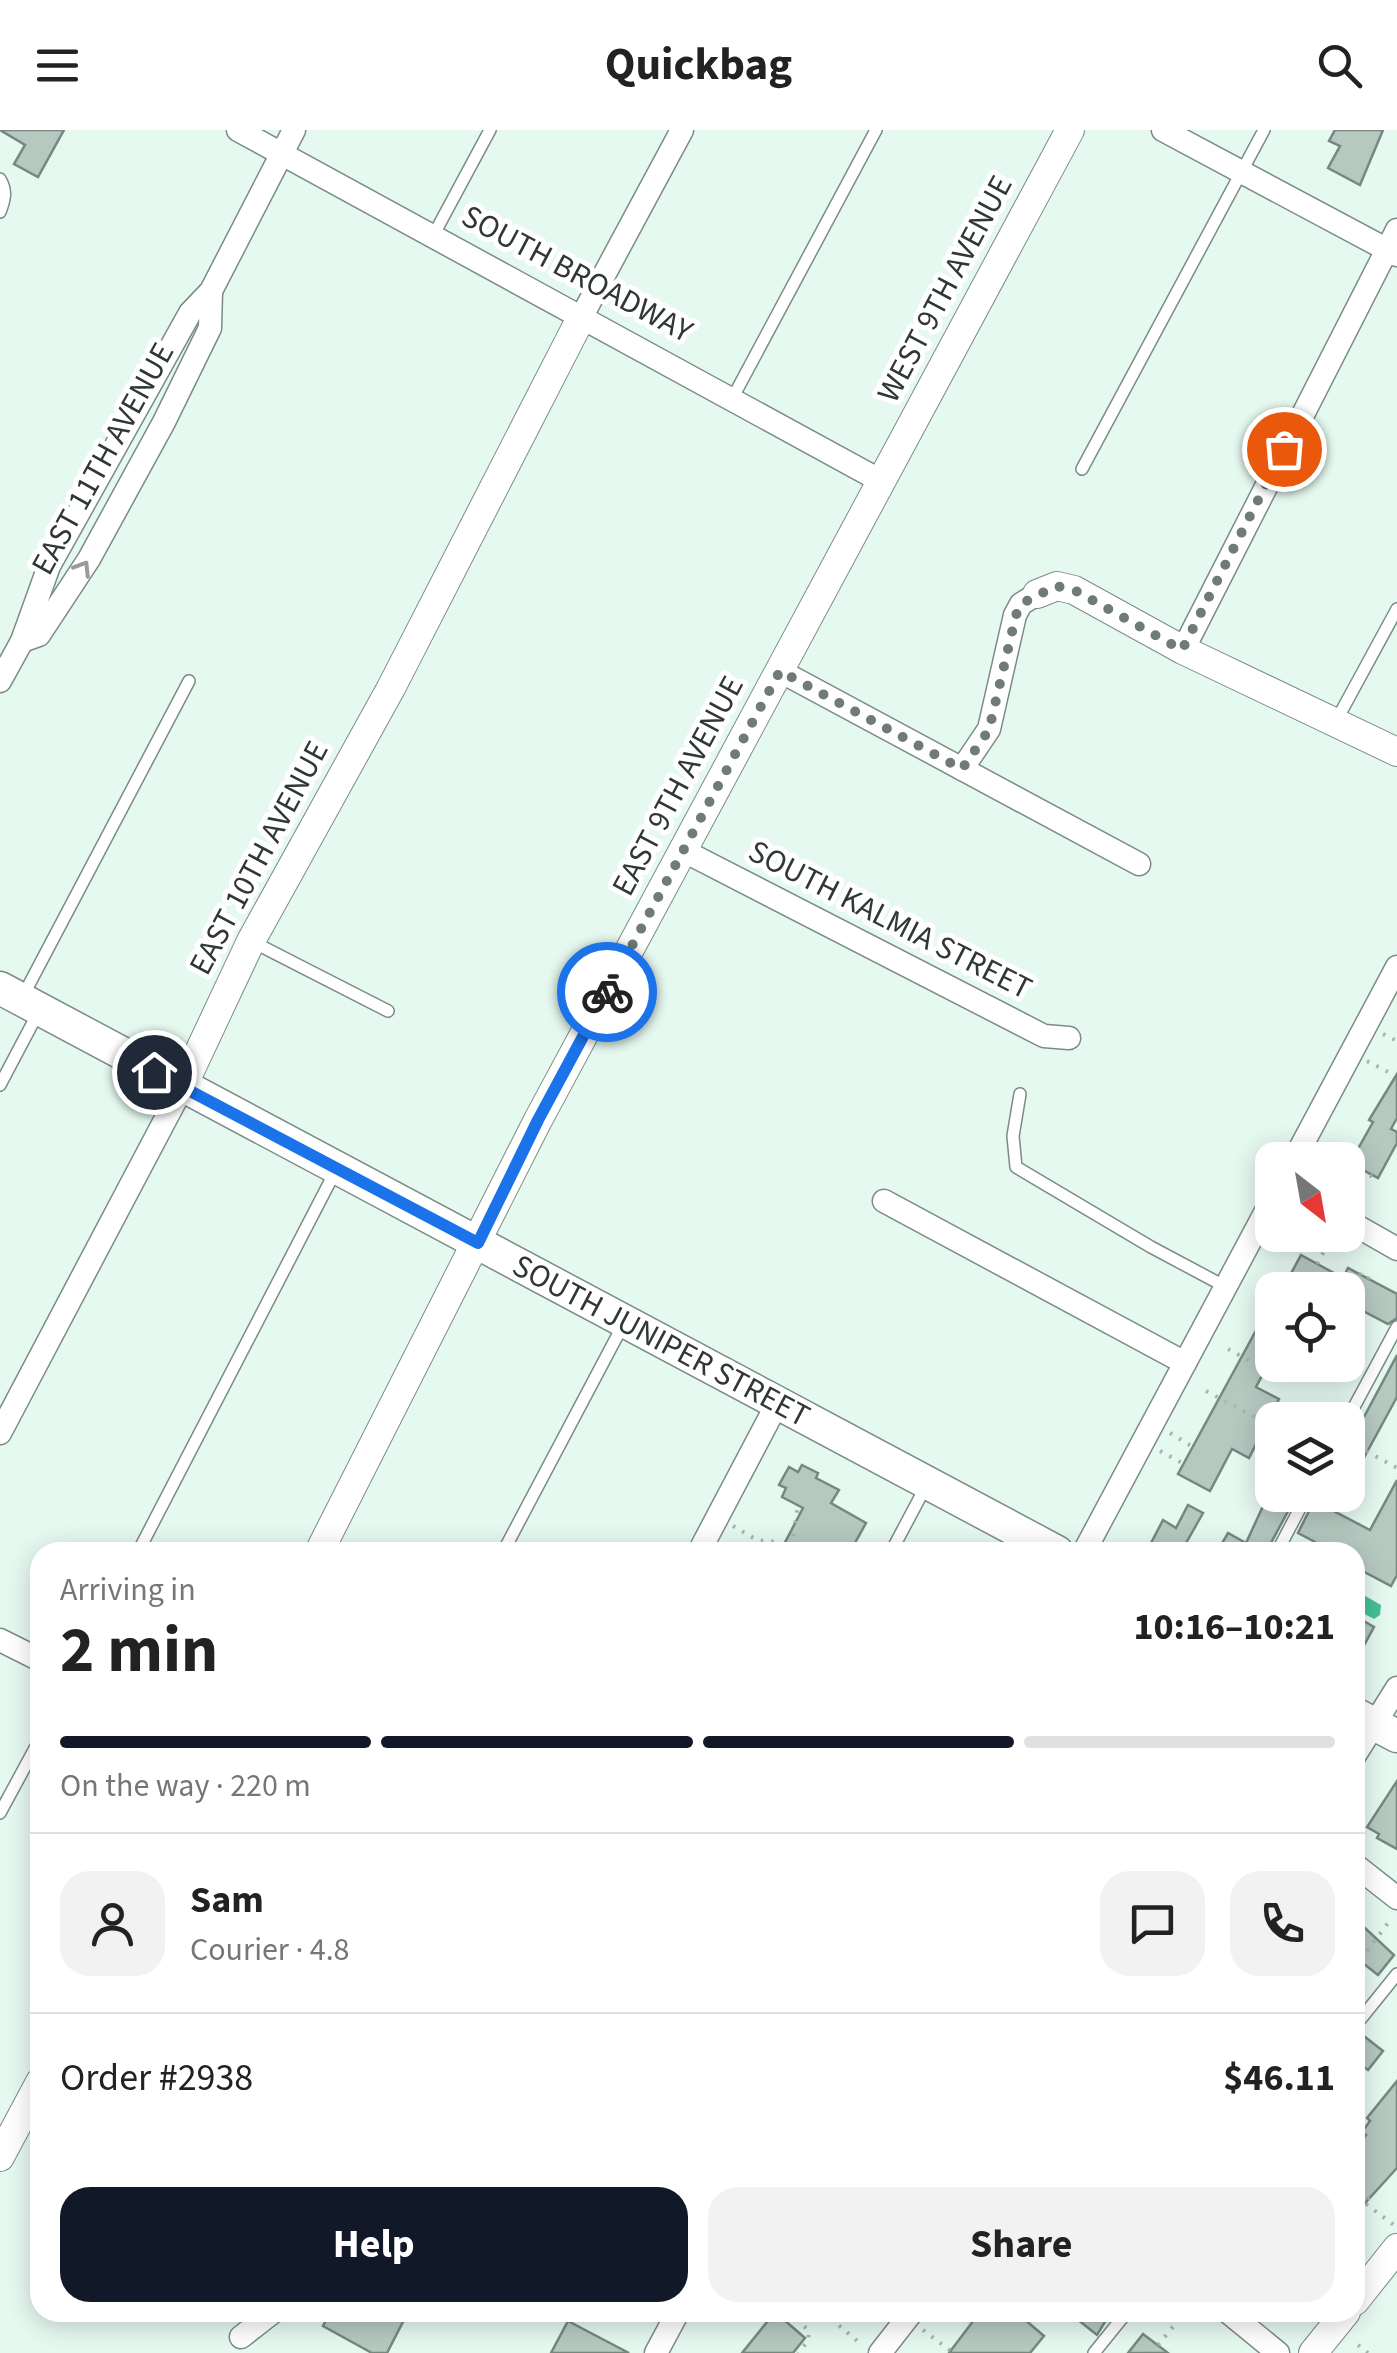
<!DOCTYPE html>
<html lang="en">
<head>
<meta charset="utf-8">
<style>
  body { margin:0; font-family:"Source Sans 3",sans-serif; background:#f2f2f2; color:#222; height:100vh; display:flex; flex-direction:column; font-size:38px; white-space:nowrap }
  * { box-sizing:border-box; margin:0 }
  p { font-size:32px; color:#767676 }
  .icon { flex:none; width:55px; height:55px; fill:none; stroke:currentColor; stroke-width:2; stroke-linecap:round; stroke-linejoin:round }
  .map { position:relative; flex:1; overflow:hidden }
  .sheet { position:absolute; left:30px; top:1412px; width:1335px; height:780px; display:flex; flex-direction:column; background:#fff; border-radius:30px; box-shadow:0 5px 25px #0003 }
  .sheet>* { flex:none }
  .needle { width:65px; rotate:149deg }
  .fabs { position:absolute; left:1255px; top:1012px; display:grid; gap:20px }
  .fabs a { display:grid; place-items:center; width:110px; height:110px; border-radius:20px; background:#fff; box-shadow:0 5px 25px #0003; font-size:50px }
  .pin { position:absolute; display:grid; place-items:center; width:85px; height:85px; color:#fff; margin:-42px; border:5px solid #fff; border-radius:50%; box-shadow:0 2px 10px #0007 }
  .courier { position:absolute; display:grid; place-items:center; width:100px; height:100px; margin:-50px; border:8px solid #1a73e8; border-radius:50%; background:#fff; color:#222; box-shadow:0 2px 12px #0007 }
  .headline em { font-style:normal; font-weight:700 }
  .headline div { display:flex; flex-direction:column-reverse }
  .headline { display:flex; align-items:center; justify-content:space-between; height:170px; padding:0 30px }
  h1 { font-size:65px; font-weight:700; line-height:75px }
  .bar { display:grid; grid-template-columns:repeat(4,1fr); gap:15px 10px; align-content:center; height:120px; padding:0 30px }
  .bar i { height:12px; border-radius:8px; background:#e0e0e0 }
  .bar .selected { background:#111827 }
  .bar p { grid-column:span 4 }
  .line { display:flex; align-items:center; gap:25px; padding:0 30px; border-top:2px solid #e0e0e0 }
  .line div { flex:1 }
  .round { display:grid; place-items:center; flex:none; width:105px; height:105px; border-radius:30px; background:#f2f2f2 }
  .button { display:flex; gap:20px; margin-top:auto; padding:20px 30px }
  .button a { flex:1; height:115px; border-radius:30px; background:#111827; color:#fff; font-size:40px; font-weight:700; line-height:115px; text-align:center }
  .button a+a { background:#f2f2f2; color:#222 }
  header { display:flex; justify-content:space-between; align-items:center; height:130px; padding:0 30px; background:#fff; font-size:45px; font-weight:700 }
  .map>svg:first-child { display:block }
  .water { fill:#47c098 }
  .building { fill:#b6c9c1; stroke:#768880; stroke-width:2.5 }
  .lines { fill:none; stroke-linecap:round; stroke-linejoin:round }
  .service-casing { stroke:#7b8c84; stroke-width:14 }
  .minor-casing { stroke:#7b8c84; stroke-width:25 }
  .tertiary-casing { stroke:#7b8c84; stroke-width:30 }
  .secondary-casing { stroke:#7b8c84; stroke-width:35 }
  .path { stroke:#a6b5af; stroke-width:4; stroke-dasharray:2.5 8; stroke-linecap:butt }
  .service { stroke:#fff; stroke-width:11 }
  .minor { stroke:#fff; stroke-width:22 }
  .tertiary { stroke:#fff; stroke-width:28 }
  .secondary { stroke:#fff; stroke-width:32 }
  .oneway { stroke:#989b9a }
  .done { stroke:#707b76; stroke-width:10; stroke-dasharray:0 18 }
  .route { stroke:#1a73e8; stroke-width:12 }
  .labels { text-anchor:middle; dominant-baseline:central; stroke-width:10; stroke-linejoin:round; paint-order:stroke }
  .street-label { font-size:32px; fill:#303734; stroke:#fff }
</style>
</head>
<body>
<header><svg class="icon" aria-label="menu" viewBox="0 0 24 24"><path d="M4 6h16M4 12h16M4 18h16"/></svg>Quickbag<svg class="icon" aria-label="search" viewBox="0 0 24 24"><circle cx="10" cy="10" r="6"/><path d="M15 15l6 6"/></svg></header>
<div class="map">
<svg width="1397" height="2223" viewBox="0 0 1397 2223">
  <rect width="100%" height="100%" fill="#e6f9f1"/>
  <polygon class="water" points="1360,1463 1381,1475 1380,1485 1374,1489 1355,1479 1355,1466"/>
  <g class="building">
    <polygon points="0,0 64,0 38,47 14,34 25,15"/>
    <polygon points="1335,0 1383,0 1360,55 1328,38 1340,16 1329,11"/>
    <polygon points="1397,944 1397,988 1391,999 1397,1002 1397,1013 1378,1048 1350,1033 1373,992 1369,990"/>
    <polygon points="1301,1125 1343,1148 1348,1138 1397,1164 1397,1188 1388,1194 1348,1173 1348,1160 1282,1160"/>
    <polygon points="1272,1171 1272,1227 1256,1257 1279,1269 1249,1328 1232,1319 1210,1361 1178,1344"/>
    <polygon points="1397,1225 1397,1267 1348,1357 1348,1317"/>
    <polygon points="802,1335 818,1343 816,1348 839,1360 831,1373 866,1393 850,1422 780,1422 803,1378 782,1367 786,1358 779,1355 789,1337 798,1342"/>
    <polygon points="1397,1350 1397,1445 1391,1456 1355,1437 1355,1422 1323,1422 1312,1417 1315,1412 1298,1403 1317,1365 1335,1365 1328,1378 1370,1400"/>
    <polygon points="1270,1361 1272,1365 1293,1372 1266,1422 1217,1422 1228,1403 1246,1413"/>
    <polygon points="1188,1375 1203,1383 1181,1422 1164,1422 1150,1415 1163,1390 1176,1398"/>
    <polygon points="1355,1486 1374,1497 1355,1532"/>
    <polygon points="1397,1651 1397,1719 1377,1708 1379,1704 1367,1697"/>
    <polygon points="1355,1795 1363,1800 1365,1798 1394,1825 1378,1845 1355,1827"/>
    <polygon points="1360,1903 1383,1921 1368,1940 1355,1930 1355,1905"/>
    <polygon points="1397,1951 1397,2038 1355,2084 1355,2020 1366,2005 1362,2002 1370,1991 1367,1988"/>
    <polygon points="330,2182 408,2182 387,2223 372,2223 323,2196"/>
    <polygon points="775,2182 805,2208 793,2223 742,2223"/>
    <polygon points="980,2182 1016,2182 1044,2206 1030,2223 949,2223"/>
    <polygon points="1068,2182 1111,2182 1097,2205"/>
    <polygon points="568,2191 629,2223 551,2223"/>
    <polygon points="1143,2204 1168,2223 1128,2223"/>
  </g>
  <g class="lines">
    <g class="service-casing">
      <g id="service">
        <path d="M0 49C7 61 5 69 0 82"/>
        <polyline points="433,106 490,0"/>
        <polyline points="732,269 876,0"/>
        <polyline points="1082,339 1264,0"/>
        <polyline points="1335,593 1397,479"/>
        <polyline points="251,811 388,881"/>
        <polyline points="23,866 189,551"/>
        <polyline points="0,955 38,883"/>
        <polyline points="1020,964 1013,1006 1016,1037 1151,1117 1226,1157"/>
        <polyline points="1347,1290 1397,1197"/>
        <polyline points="138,1422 336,1040"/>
        <polyline points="503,1422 623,1195"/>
        <polyline points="891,1422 926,1356"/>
        <polyline points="1277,1422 1307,1365"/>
        <polyline points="0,1683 40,1609"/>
        <polyline points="1355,1896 1397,1844"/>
        <polyline points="1094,2223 1127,2182"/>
      </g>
    </g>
    <g class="minor-casing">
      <g id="minor">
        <polyline points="238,0 881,351"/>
        <polyline points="1163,0 1397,125"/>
        <polyline points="582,186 682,0"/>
        <polyline points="22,511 39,505 89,429 164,292 210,198 211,161"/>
        <polyline points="1183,520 1397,100"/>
        <polyline points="780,541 1139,734"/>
        <polyline points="0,551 22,511 49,436 190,183 211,161 294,0"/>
        <polyline points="962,639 989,599 1015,485 1021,474 1037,464"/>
        <polyline points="684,721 1044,906 1069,908"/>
        <polyline points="1294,1030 1397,837"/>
        <polyline points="884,1071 1185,1233"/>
        <polyline points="1348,1091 1397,1119"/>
        <polyline points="0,1303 182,958"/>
        <polyline points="699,1422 778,1272"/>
        <polyline points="1084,1422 1272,1070"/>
        <polyline points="0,1510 40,1530"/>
        <polyline points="1355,1625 1397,1558"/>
        <polyline points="1355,1735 1397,1768"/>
        <polyline points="1228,2182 1278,2223"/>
        <polyline points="241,2207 273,2182"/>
        <polyline points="656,2223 678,2182"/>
        <polyline points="880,2223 912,2182"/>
      </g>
    </g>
    <g class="tertiary-casing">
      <g id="tertiary">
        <polyline points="1037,464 1057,456 1074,460 1183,520 1397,622"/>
        <polyline points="182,958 251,811 391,558 582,186"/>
        <polyline points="319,1422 538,990 1070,0"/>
        <polyline points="0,2027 40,1952"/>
        <polyline points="1355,2171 1397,2118"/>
        <polyline points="1313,2223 1346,2182"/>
      </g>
    </g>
    <g class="secondary-casing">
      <g id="secondary">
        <polyline points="0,858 1057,1422"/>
        <polyline points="1355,1584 1397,1606"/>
      </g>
    </g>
    <g class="path">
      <polyline points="1383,904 1397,911"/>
      <polyline points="1367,931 1394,945"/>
      <polyline points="1351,1036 1377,1049"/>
      <polyline points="1348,1071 1363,1043"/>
      <polyline points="1317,1134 1327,1116"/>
      <polyline points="1360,1145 1365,1136"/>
      <polyline points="1368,1149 1373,1141"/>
      <polyline points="1228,1219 1267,1240"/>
      <polyline points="1206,1261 1264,1292"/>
      <polyline points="1170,1303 1193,1317"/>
      <polyline points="1348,1311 1397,1338"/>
      <polyline points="1160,1321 1184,1334"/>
      <polyline points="795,1393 798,1376"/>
      <polyline points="733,1396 757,1410 775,1412 790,1422"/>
      <polyline points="793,1406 796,1396"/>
      <polyline points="1367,1821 1391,1789"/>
      <polyline points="1360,1830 1363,1826"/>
      <polyline points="1366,2074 1394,2095"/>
      <polyline points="1355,2086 1371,2065"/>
      <polyline points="789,2182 809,2201 808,2211 798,2223"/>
      <polyline points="823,2182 862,2215"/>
      <polyline points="768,2184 770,2182"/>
      <polyline points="923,2200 951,2221"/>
      <polyline points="1158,2215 1182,2186"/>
      <polyline points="1358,2215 1368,2223"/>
    </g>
    <use href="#service" class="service"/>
    <use href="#minor" class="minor"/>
    <use href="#tertiary" class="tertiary"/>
    <use href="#secondary" class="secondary"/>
  </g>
  <defs><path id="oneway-chevron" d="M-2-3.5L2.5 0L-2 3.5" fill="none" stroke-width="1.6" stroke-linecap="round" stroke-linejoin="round" transform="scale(2.5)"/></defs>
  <use class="oneway" href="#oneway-chevron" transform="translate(83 438) rotate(-58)"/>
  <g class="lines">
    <polyline class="done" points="607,862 780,541 962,639 989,600 1016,485 1021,474 1056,456 1074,460 1182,520 1284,319"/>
    <polyline class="route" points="154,942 478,1113 538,990 607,862"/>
  </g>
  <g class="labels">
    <g class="street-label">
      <text transform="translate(577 144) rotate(28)">SOUTH BROADWAY</text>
      <text transform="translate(945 159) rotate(-62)">WEST 9TH AVENUE</text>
      <text transform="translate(103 329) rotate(-61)">EAST 11TH AVENUE</text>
      <text transform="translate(678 656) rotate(-62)">EAST 9TH AVENUE</text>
      <text transform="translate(259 728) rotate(-62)">EAST 10TH AVENUE</text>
      <text transform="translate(890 790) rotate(27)">SOUTH KALMIA STREET</text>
      <text transform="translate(661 1211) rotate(28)">SOUTH JUNIPER STREET</text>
    </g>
  </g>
</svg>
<div class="fabs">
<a><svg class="needle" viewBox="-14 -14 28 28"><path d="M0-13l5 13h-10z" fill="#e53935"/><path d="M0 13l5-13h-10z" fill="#767676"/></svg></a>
<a><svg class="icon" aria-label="locate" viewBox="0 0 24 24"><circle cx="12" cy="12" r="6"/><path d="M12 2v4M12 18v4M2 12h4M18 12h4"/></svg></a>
<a><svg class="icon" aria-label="layers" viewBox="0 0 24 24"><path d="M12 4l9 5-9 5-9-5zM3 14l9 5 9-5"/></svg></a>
</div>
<div class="pin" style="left:1284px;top:319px;background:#ea580c"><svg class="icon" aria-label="bag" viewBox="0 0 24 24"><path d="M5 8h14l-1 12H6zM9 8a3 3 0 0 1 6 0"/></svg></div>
<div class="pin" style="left:154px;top:942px;background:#1f2937"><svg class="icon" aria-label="home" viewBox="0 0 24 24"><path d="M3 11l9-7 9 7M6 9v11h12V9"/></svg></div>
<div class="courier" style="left:607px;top:862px"><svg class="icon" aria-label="bike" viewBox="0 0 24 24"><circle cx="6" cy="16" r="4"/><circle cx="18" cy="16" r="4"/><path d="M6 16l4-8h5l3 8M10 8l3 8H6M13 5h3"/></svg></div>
<section class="sheet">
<div class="headline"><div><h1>2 min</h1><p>Arriving in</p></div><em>10:16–10:21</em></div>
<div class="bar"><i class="selected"></i><i class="selected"></i><i class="selected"></i><i></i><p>On the way · 220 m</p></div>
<div class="line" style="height:180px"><a class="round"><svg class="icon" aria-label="person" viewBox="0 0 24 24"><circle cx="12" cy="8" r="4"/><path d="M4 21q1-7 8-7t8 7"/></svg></a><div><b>Sam</b><p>Courier · 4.8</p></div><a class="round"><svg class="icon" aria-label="chat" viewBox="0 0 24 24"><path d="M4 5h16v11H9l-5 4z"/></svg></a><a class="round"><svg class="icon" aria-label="phone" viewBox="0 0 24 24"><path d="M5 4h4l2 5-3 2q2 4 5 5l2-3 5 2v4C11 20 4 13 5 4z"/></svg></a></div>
<div class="line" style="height:130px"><div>Order #2938</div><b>$46.11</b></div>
<div class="button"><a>Help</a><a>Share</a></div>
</section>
</div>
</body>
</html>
